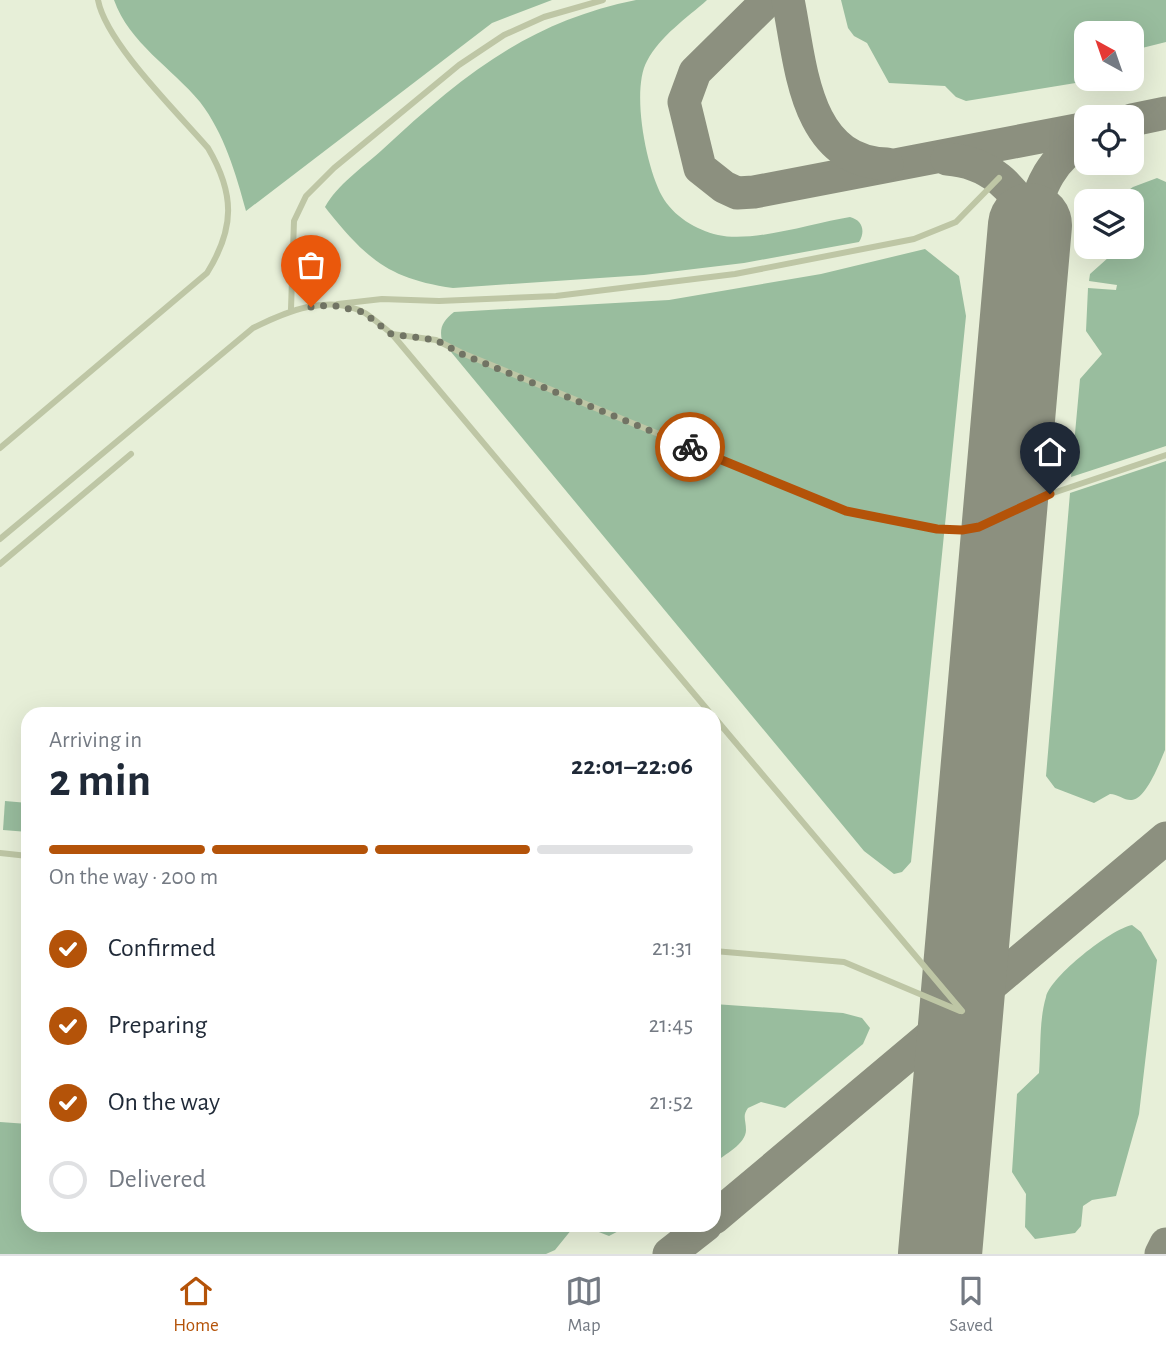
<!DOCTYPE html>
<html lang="en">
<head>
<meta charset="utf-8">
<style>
  body { margin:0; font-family:"Alegreya Sans",sans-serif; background:#f6f6f7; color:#1f2937; height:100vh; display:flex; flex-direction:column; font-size:26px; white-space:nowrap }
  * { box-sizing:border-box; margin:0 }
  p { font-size:23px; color:#747a83 }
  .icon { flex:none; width:38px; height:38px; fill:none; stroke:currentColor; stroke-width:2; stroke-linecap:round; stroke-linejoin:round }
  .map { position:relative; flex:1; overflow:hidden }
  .side { position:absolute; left:21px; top:707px; width:700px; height:525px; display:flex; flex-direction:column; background:#fff; border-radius:21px; box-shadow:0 7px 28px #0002 }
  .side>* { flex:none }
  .needle { width:46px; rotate:320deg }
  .fabs { position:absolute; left:1074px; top:21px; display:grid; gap:14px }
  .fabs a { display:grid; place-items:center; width:70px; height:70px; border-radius:14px; background:#fff; box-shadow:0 7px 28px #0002; font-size:35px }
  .pin { position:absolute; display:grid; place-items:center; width:60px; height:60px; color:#fff; margin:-72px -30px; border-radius:50% 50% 50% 0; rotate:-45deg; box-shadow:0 0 7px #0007 }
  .pin .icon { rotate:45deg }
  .courier { position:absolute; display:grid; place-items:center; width:70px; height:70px; margin:-35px; border:5px solid #b45309; border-radius:50%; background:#fff; color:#222; box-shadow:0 2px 9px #0007 }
  .summary em { font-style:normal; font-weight:600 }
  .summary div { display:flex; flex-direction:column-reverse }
  .summary { display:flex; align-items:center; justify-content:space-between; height:119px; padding:0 28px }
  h1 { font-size:46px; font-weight:600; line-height:52px }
  .bar { display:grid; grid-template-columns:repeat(4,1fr); gap:10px 7px; align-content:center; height:84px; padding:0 28px }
  .bar i { height:9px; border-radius:5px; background:#e0e1e3 }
  .bar .current { background:#b45309 }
  .bar p { grid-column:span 4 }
  ol { padding:0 28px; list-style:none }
  li { display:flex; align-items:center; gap:21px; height:77px }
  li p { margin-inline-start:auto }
  li .icon { padding:7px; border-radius:50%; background:#b45309; color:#fff; stroke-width:4 }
  li:last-child { color:#747a83 }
  li i { width:38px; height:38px; border:4px solid #e0e1e3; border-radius:50% }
  .tab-bar { display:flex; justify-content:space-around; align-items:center; height:98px; border-top:2px solid #e0e1e3; background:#fff; font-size:19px; color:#747a83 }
  .tab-bar a { display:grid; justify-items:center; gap:4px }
  .tab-bar .current { color:#b45309 }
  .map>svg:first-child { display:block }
  .green { fill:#99bd9e }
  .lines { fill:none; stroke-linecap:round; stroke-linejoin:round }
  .taxiway { stroke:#8c907f; stroke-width:33 }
  .runway { stroke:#8c907f; stroke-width:84 }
  .lane { stroke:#bec6a5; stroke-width:6 }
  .done { stroke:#717464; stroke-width:7; stroke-dasharray:0 12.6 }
  .route { stroke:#b45309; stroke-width:9 }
</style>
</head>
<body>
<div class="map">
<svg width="1166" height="1254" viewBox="0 0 1166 1254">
  <rect width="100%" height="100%" fill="#e7efd8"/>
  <g class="green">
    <path d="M114 0H552L492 23 246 211C236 174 224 133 200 102 172 68 129 43 114 0Z"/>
    <path d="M636 0H707C687 18 660 36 647 61 631 90 646 167 662 196 673 216 696 230 718 235 753 243 813 223 850 217 862 220 866 231 859 242L744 263 644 275 453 288C389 279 367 259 328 211L325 207C337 185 363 167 382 150 461 77 527 22 636 0Z"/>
    <polygon points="841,0 1166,0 1166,42 1142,48 1132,69 1132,33 1087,33 1087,79 1100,79 966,101 956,97 945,86 889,83 867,43 854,36 848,28"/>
    <polygon points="1157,178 1166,182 1166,446 1071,477 1080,379 1102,354 1086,331 1088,288 1116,290 1117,285 1089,281 1090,274 1109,257 1110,247 1132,247 1132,201 1113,201 1133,187"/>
    <path d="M925 249 959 276 966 316 911 862 902 872 894 874 864 851 442 341C439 327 443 321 454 312L669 300 821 274Z"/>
    <path d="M1166 461 1165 750C1160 762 1146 799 1132 800 1125 801 1118 794 1110 794L1094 803 1055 788 1046 776 1070 493Z"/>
    <polygon points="5,801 28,803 28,832 3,830"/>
    <path d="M1132 925 1141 932 1157 960 1139 1114 1116 1196 1092 1200 1083 1206 1081 1226 1075 1233 1035 1239 1025 1227 1026 1194 1012 1172 1017 1094 1039 1073C1041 1049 1039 1020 1046 997 1051 976 1111 929 1132 925Z"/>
    <path d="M714 1004 843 1013 862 1018 870 1028 863 1044 785 1108 761 1102 748 1108C742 1116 746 1120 746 1130 746 1144 724 1155 714 1163Z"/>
    <polygon points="0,1122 28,1124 28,1225 630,1225 609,1236 586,1227 572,1229 555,1250 546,1254 0,1254"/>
  </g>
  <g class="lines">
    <g class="taxiway">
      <polyline points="768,0 695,72 684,102 700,168 724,187 737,193 754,192 1087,128"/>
      <path d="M788 0C801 62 803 161 887 164"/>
      <polyline points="1132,120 1166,113"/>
      <path d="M947 159C987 162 1017 186 1030 225"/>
      <path d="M1030 225C1040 184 1051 160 1087 136"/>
      <polyline points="714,1218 1166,838"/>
      <polyline points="669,1254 706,1225"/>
      <polyline points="1161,1254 1166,1244"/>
    </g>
    <polyline class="runway" points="940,1254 1030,225"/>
    <g class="lane">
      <polyline points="338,304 382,299 439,301 556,296 735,274 914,239 956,222 999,178"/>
      <polyline points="291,309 294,221 306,196 334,168 459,65 504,35 544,17 603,0"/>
      <polyline points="392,334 436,340 462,353 846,511 937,529 962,530 979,527 1050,494 1166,455"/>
      <path d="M0 448 207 273C235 228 235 194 208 148 178 113 106 43 98 0"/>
      <path d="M0 539 253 328C285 312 329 293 365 313 374 319 383 327 392 334L711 714"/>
      <polyline points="0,564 131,454"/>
      <polyline points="714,717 962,1011"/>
      <polyline points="0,853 28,856"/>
      <polyline points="714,951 844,962 960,1011"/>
    </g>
  </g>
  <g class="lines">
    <polyline class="done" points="311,307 331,305 363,312 391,334 436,340 462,354 690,447"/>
    <polyline class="route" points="690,447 846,511 937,529 962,530 979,527 1050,494"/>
  </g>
</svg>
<div class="fabs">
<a><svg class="needle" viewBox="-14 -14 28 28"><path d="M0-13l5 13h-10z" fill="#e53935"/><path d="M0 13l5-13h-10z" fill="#747a83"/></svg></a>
<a><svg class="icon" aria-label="locate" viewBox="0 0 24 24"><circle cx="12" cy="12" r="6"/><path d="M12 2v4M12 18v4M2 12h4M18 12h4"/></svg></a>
<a><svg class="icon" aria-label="layers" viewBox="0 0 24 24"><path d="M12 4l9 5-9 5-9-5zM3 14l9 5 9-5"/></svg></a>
</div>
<div class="pin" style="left:311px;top:307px;background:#ea580c"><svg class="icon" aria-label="bag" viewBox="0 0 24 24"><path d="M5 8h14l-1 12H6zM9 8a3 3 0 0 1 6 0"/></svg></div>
<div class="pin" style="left:1050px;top:494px;background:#1f2937"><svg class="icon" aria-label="home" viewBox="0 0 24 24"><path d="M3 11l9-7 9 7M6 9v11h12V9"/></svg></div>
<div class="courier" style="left:690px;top:447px"><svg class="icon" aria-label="bike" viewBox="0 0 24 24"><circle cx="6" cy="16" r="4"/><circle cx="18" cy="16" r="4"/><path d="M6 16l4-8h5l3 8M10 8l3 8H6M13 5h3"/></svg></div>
<section class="side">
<div class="summary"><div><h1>2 min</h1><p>Arriving in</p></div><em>22:01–22:06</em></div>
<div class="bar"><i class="current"></i><i class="current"></i><i class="current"></i><i></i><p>On the way · 200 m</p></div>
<ol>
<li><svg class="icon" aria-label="check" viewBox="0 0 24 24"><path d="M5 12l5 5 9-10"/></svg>Confirmed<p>21:31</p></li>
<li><svg class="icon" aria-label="check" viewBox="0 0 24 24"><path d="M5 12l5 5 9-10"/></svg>Preparing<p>21:45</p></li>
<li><svg class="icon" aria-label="check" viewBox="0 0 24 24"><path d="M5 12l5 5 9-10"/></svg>On the way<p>21:52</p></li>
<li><i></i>Delivered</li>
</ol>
</section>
</div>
<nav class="tab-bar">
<a class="current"><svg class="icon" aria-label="home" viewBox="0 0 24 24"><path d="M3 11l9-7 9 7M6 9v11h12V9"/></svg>Home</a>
<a><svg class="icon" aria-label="map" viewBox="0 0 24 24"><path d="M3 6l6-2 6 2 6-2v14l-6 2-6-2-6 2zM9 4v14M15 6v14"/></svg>Map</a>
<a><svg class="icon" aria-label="saved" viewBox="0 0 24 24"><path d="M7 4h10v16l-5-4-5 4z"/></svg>Saved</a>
</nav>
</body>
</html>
